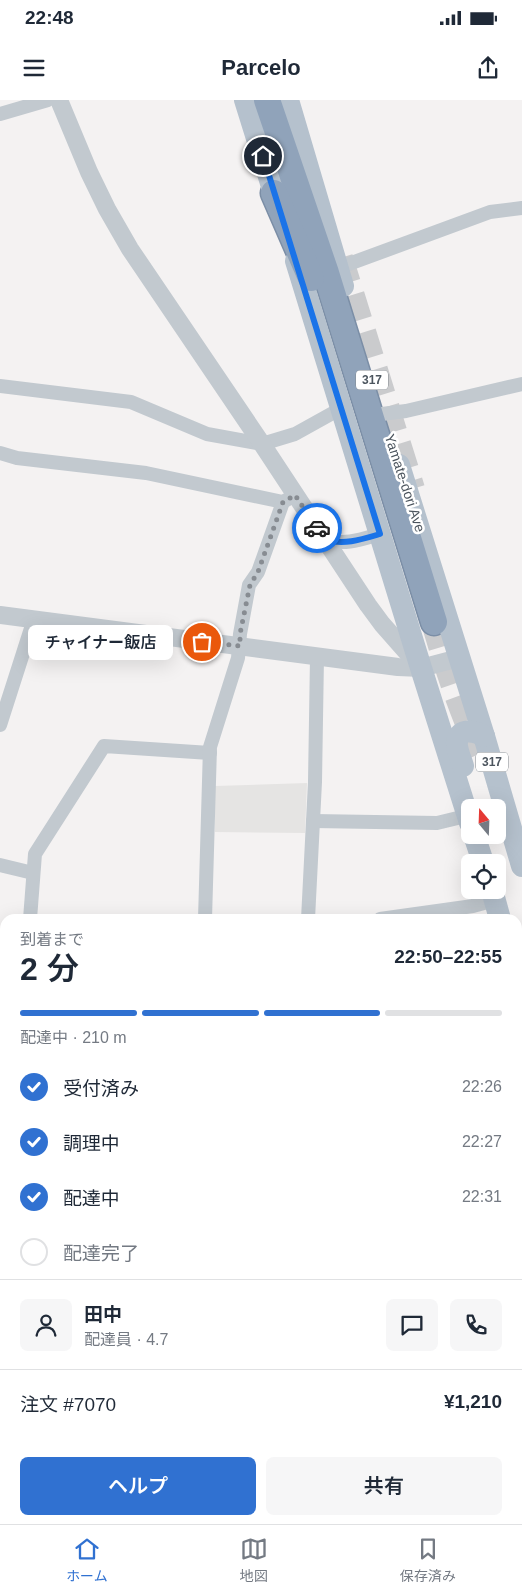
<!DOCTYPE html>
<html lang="ja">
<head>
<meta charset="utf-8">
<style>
  body { margin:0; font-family:Arial,"Noto Sans JP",sans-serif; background:#f6f6f7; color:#1f2937; height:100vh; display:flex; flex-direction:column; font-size:19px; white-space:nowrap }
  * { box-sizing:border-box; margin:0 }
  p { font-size:16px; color:#747a83 }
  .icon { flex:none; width:28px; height:28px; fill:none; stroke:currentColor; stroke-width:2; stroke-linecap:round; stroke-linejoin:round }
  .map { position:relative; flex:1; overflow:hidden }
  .side { position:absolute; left:0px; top:814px; width:522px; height:611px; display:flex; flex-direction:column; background:#fff; border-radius:15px 15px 0 0; box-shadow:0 5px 20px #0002 }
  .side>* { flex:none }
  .needle { width:32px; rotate:341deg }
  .buttons { position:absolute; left:461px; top:699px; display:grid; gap:10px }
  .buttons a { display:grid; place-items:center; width:45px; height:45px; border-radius:8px; background:#fff; box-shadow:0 5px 20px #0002; font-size:25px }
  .pin { position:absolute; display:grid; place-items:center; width:42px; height:42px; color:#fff; margin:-21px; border:2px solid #fff; border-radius:50%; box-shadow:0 1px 5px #0007 }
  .courier { position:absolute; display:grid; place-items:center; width:50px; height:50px; margin:-25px; border:4px solid #1a73e8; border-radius:50%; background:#fff; color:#222; box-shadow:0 1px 6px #0007 }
  .bubble { position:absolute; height:35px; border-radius:8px; background:#fff; box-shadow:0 5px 20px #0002; font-size:16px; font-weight:600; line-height:35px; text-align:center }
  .overview em { font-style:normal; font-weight:600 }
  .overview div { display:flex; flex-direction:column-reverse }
  .overview { display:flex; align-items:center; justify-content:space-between; height:85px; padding:0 20px }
  h1 { font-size:32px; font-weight:600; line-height:38px }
  .bar { display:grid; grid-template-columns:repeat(4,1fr); gap:8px 5px; align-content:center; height:60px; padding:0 20px }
  .bar i { height:6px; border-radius:4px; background:#e0e1e3 }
  .bar .on { background:#3071d1 }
  .bar p { grid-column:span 4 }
  .line { display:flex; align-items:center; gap:12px; padding:0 20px; border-top:1px solid #e0e1e3 }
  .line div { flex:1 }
  .round { display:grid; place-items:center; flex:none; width:52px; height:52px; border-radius:8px; background:#f6f6f7 }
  ol { padding:0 20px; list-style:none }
  li { display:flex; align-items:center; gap:15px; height:55px }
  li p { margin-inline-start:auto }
  li .icon { padding:5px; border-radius:50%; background:#3071d1; color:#fff; stroke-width:4 }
  li:last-child { color:#747a83 }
  li i { width:28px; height:28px; border:2px solid #e0e1e3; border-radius:50% }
  .cta { display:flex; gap:10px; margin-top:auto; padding:10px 20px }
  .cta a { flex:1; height:58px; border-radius:8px; background:#3071d1; color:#fff; font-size:20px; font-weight:600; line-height:58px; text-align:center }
  .cta a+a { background:#f6f6f7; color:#1f2937 }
  .status { display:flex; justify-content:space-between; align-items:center; height:35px; padding:0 25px; background:#fff; direction:ltr }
  .status svg { height:14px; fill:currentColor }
  header { display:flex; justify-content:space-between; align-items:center; height:65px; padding:0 20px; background:#fff; font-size:22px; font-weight:600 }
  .dock { display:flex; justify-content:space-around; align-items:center; height:70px; border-top:1px solid #e0e1e3; background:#fff; font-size:14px; color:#747a83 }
  .dock a { display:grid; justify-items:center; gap:2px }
  .dock .on { color:#3071d1 }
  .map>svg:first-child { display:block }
  .education { fill:#e5e4e3 }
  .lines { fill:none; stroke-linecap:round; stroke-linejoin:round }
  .motorway-tunnel { stroke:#cacbcd; stroke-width:26; stroke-dasharray:26 13; stroke-linecap:butt }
  .motorway-casing { stroke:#7b8ea6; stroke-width:29 }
  .minor { stroke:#c2c9cf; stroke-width:14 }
  .tertiary { stroke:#c2c9cf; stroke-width:18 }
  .primary { stroke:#b5c1cd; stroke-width:22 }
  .motorway { stroke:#90a3ba; stroke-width:26 }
  .done { stroke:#878c92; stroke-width:5; stroke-dasharray:0 9 }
  .route { stroke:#1a73e8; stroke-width:6 }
  .labels { text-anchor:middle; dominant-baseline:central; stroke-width:5; stroke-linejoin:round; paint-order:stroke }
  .shield { fill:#fff; stroke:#82888e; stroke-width:1 }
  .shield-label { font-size:12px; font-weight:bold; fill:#4c555e }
  .street-label { font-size:14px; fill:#4c555e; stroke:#fff }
</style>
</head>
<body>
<div class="status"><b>22:48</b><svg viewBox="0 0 49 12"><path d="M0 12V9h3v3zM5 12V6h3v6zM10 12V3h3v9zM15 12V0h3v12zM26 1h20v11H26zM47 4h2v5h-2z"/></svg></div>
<header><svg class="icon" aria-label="menu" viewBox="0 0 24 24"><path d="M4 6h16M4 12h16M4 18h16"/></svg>Parcelo<svg class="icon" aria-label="share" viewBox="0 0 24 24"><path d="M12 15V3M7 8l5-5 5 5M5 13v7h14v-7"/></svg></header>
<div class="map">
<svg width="522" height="1424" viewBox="0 0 522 1424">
  <rect width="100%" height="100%" fill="#f4f2f2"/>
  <polygon class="education" points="307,683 305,733 215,732 215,686"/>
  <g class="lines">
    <g class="motorway-tunnel">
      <polyline points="340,158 412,389"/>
      <path d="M434 522C447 567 461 610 481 653"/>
      <polyline points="518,912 522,928"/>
    </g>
    <g class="motorway-casing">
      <g id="motorway">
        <polyline points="267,0 326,173 434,522"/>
        <polyline points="274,93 311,178"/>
      </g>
    </g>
    <g class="minor">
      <polyline points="0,14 48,0"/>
      <polyline points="338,168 490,112 522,108"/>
      <polyline points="0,286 131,302 207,334 262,344 295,334 340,309"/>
      <polyline points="382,314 406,311 522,284"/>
      <polyline points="0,353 17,358 146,373 283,402"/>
      <path d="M325 440C346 445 359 440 380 434"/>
      <polyline points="0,625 34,519"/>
      <polyline points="313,721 437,723 470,715"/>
      <polyline points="0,765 33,773"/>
      <polyline points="30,819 35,754 104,646 210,653"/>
      <polyline points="205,819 210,647 238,558 240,534 249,485 258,472 283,402 295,395"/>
      <polyline points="308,819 315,682 317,557"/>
      <polyline points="380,819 473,806 495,800"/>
      <polyline points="0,959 5,958"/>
      <polyline points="518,1045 522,1046"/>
      <polyline points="518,1134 522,1122"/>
      <polyline points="518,1274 522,1278"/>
      <polyline points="18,1420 19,1424"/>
      <polyline points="373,1420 376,1424"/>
      <polyline points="0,1422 7,1424"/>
      <polyline points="210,1424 216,1420"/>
    </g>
    <g class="tertiary">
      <polyline points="59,0 89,72 107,109 130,149 262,344 368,505 382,524 419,566"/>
      <polyline points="0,515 398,567 421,568 459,558"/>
    </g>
    <g class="primary">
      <polyline points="245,0 279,109"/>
      <polyline points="288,0 343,186"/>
      <polyline points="296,161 421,568 470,723"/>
      <polyline points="399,365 484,636 522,766"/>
      <path d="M463 666C461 659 456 649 457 642 459 627 475 631 484 636"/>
      <polyline points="474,735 483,762"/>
      <polyline points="492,790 500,819"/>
      <polyline points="518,874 522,888"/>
    </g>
    <use href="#motorway" class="motorway"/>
  </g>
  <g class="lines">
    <polyline class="done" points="202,542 240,546 240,534 250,485 258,472 283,402 295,395 317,428"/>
    <path class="route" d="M263 56 380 434C360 440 345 445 325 440L317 428"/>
  </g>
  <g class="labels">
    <g class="shield">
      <rect x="356" y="270.5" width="32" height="19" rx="4"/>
      <rect x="476" y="652.5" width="32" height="19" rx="4"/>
    </g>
    <g class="shield-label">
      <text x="372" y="280">317</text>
      <text x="492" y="662">317</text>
    </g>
    <g class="street-label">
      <text transform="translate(405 383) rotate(72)">Yamate-dori Ave</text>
    </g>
  </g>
</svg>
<div class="buttons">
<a><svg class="needle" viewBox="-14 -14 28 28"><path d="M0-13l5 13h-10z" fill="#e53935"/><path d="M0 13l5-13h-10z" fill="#747a83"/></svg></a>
<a><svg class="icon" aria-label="locate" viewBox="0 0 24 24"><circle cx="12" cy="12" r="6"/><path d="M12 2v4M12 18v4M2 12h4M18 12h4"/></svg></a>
</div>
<div class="pin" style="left:202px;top:542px;background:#ea580c"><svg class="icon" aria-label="bag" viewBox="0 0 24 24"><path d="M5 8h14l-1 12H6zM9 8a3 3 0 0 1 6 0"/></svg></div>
<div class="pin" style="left:263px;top:56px;background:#1f2937"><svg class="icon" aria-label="home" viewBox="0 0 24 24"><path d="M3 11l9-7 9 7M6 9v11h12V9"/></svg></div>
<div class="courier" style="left:317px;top:428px"><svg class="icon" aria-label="car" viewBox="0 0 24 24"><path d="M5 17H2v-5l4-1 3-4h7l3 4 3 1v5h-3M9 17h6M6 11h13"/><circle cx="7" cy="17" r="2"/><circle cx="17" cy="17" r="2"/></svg></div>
<div class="bubble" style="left:28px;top:525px;width:145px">チャイナー飯店</div>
<section class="side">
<div class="overview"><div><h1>2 分</h1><p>到着まで</p></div><em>22:50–22:55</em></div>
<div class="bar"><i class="on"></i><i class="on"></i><i class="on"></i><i></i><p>配達中 · 210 m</p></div>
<ol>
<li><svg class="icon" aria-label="check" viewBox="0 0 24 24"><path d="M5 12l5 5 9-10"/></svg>受付済み<p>22:26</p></li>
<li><svg class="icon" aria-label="check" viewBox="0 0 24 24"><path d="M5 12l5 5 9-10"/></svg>調理中<p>22:27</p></li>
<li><svg class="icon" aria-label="check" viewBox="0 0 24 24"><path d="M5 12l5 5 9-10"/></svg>配達中<p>22:31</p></li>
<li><i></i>配達完了</li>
</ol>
<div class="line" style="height:90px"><a class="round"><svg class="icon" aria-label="person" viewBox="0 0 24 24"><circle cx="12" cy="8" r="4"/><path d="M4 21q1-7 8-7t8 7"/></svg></a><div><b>田中</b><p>配達員 · 4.7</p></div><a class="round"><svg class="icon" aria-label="chat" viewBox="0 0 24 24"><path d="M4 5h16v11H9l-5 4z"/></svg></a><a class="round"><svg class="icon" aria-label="phone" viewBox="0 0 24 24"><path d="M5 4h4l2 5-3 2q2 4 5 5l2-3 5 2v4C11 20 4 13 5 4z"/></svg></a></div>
<div class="line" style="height:65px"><div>注文 #7070</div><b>¥1,210</b></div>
<div class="cta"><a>ヘルプ</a><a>共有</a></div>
</section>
</div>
<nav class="dock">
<a class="on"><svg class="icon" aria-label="home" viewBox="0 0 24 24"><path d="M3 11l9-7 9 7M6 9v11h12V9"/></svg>ホーム</a>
<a><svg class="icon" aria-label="map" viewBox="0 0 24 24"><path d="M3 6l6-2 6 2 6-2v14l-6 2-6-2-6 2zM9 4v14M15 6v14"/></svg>地図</a>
<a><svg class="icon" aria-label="saved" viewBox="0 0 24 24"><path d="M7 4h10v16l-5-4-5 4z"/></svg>保存済み</a>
</nav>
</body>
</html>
